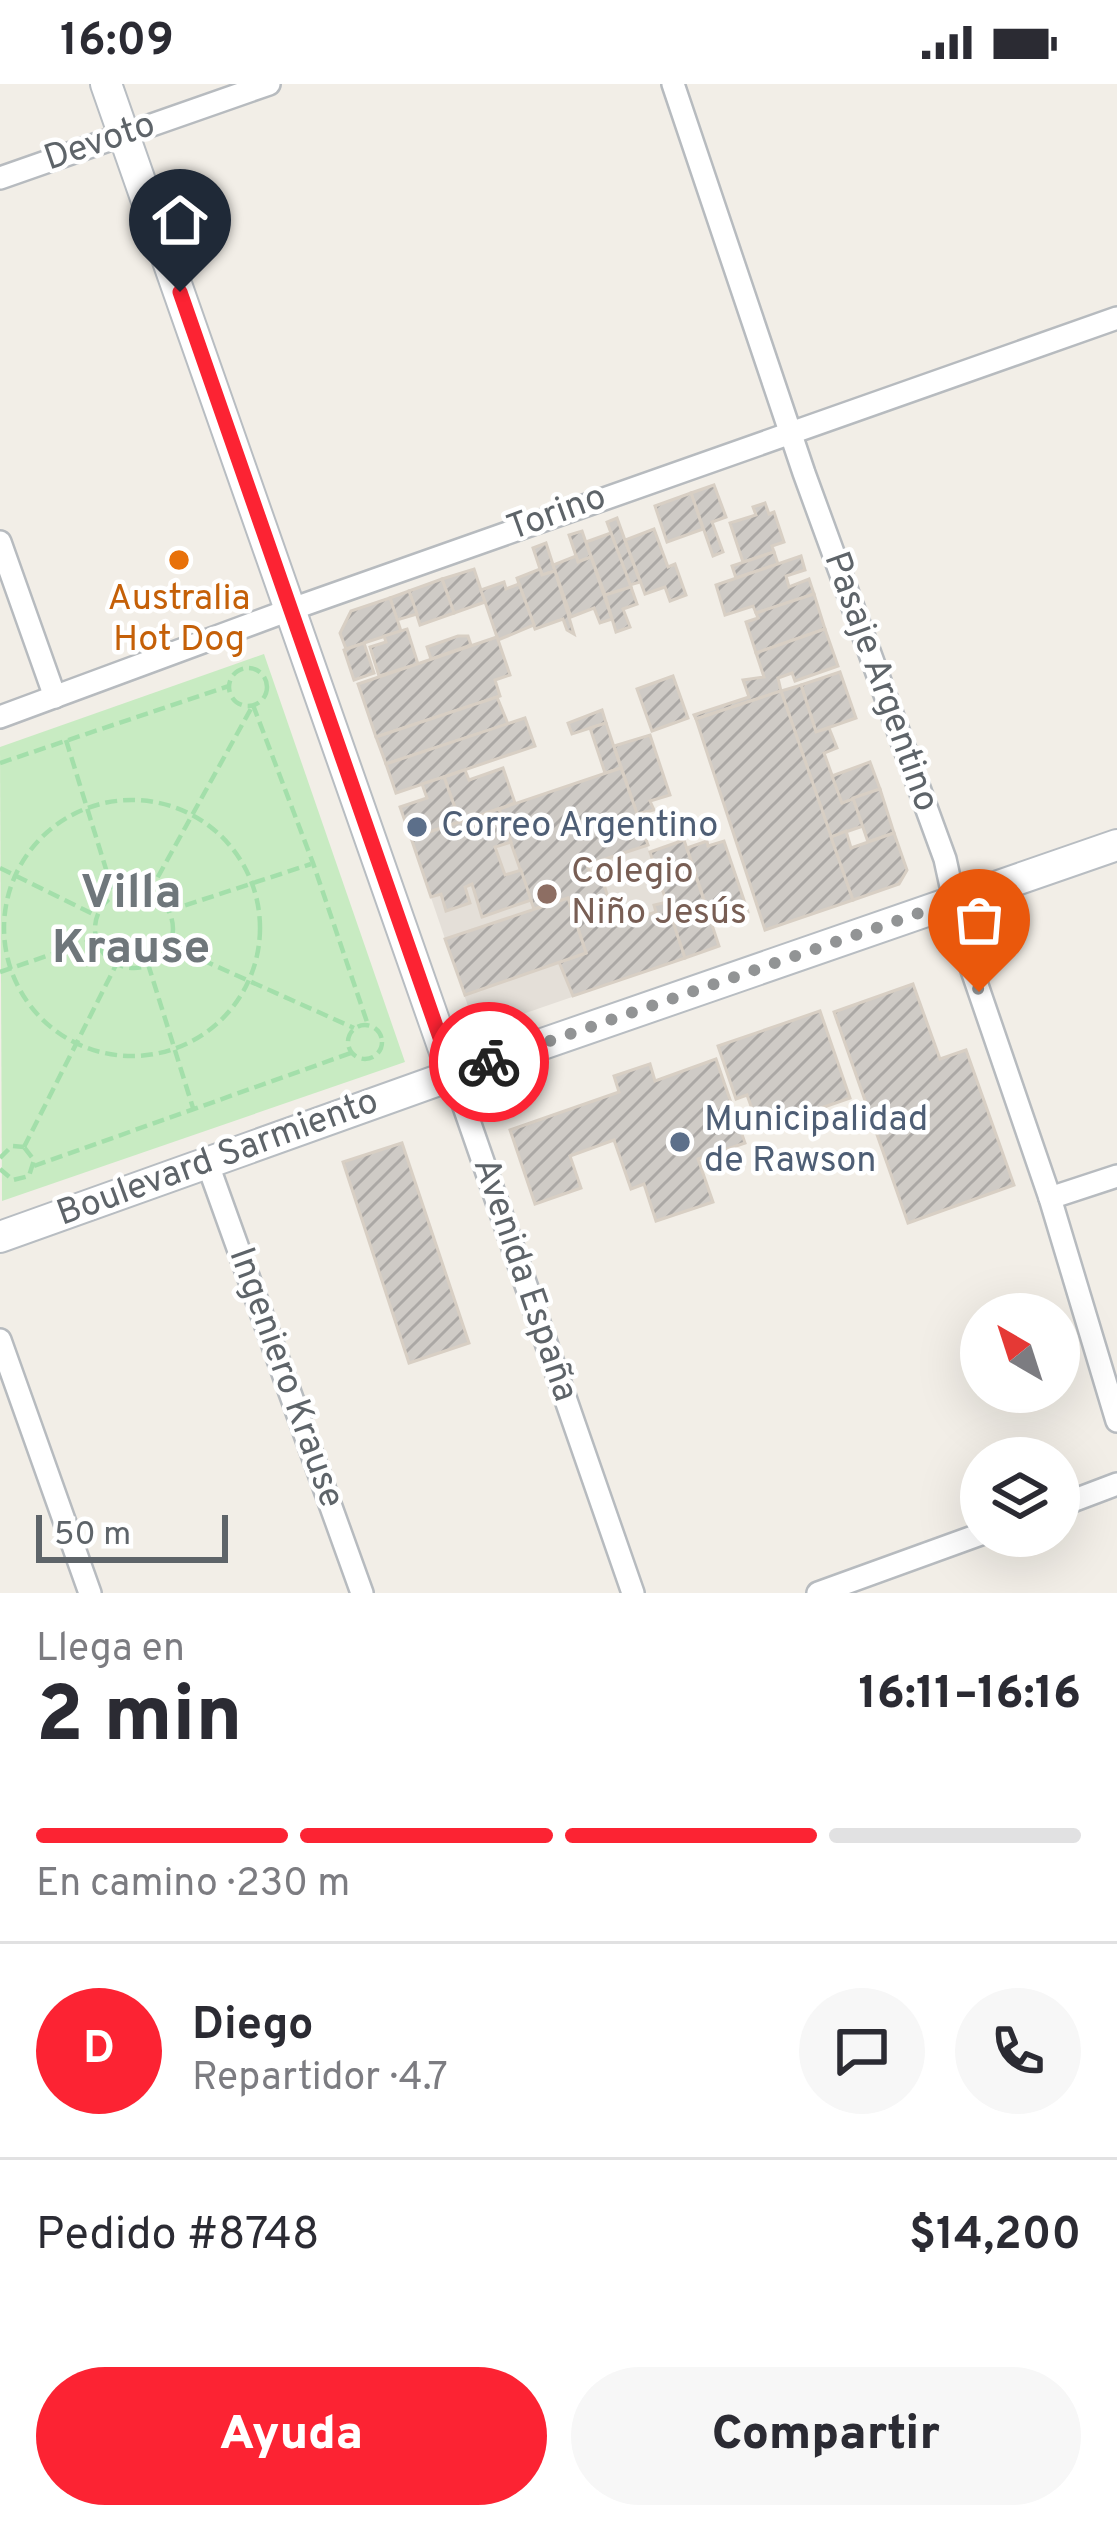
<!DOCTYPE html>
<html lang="es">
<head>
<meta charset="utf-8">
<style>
  body { margin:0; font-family:Overpass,sans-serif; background:#f7f7f7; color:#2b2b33; height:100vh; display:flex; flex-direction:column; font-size:45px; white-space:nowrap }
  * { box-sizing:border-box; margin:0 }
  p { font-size:39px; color:#7c7c81 }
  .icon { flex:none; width:66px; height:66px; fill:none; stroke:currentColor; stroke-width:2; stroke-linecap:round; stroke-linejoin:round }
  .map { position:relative; height:1509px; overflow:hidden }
  .details { display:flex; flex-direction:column; background:#fff; flex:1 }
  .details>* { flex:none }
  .needle { width:78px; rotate:321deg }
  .controls { position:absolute; left:960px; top:1209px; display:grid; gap:24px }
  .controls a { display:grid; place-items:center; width:120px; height:120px; border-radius:50%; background:#fff; box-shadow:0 12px 48px #0002; font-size:60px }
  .scale { position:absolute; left:36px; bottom:30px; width:192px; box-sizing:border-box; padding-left:12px; border:6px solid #5e6469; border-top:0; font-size:33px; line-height:42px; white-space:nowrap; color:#5e6469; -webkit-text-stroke:9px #fff; paint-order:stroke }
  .pin { position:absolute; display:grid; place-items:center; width:102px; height:102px; color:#fff; margin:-123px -51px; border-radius:50% 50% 50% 0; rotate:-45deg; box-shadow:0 0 12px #0007 }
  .pin .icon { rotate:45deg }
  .courier { position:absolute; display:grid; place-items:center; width:120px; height:120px; margin:-60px; border:9px solid #fc2333; border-radius:50%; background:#fff; color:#222; box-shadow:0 3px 15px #0007 }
  .head em { font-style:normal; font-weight:800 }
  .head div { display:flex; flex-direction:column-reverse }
  .head { display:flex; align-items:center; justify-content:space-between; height:204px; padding:0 36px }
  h1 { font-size:78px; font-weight:800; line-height:90px }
  .bar { display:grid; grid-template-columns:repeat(4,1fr); gap:18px 12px; align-content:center; height:144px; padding:0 36px }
  .bar i { height:15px; border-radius:9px; background:#e1e1e2 }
  .bar .active { background:#fc2333 }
  .bar p { grid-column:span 4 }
  .line { display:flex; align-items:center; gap:30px; padding:0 36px; border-top:3px solid #e1e1e2 }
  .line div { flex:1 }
  .round { display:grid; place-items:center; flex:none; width:126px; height:126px; border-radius:63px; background:#f7f7f7 }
  .action { display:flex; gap:24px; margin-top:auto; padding:24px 36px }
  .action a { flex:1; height:138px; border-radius:72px; background:#fc2333; color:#fff; font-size:48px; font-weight:800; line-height:138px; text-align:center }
  .action a+a { background:#f7f7f7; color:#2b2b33 }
  .status { display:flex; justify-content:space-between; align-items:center; height:84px; padding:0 60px; background:#fff; direction:ltr }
  .status svg { height:33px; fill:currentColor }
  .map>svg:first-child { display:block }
  .education { fill:#e4dfd8 }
  .green { fill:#c8ebc2 }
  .building { fill:url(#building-hatch); stroke:#d8cfc4; stroke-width:3 }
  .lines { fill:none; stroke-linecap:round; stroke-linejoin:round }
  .street-casing { stroke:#b7bbbf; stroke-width:26 }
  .secondary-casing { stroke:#b8bdc2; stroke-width:34 }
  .path { stroke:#a3dfaa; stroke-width:4.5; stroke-dasharray:12 6; stroke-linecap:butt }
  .street { stroke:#fff; stroke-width:21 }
  .secondary { stroke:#fff; stroke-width:30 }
  .done { stroke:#929495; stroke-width:12; stroke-dasharray:0 21.6 }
  .route { stroke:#fc2333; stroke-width:15 }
  .food-dot { fill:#e8710a; stroke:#fff; stroke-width:4.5 }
  .service-dot { fill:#5c6f8a; stroke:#fff; stroke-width:4.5 }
  .education-dot { fill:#8d6e63; stroke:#fff; stroke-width:4.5 }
  .labels { text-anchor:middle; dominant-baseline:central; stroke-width:9; stroke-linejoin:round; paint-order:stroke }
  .street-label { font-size:36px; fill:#5e6469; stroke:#fff }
  .food-label { font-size:36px; fill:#c56008; stroke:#fff }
  .service-label { font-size:36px; fill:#4e5e75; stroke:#fff; text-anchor:start }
  .education-label { font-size:36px; fill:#785e54; stroke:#fff; text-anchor:start }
  .district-label { font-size:48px; font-weight:bold; fill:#6f777b; stroke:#fff }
</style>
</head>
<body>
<div class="status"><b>16:09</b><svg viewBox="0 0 49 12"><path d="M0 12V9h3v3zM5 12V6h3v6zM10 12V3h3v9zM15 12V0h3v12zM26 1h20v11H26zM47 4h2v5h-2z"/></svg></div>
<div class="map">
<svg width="1117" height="1509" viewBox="0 0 1117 1509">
  <defs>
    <pattern id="building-hatch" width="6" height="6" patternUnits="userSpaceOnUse" patternTransform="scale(3)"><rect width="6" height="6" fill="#cfcbc6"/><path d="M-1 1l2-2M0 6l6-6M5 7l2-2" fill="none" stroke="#aba8a5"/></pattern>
  </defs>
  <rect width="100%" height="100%" fill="#f2eee7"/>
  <polygon class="education" points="621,684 685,874 491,941 471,931 411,755"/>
  <polygon class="green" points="264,570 405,978 2,1117 0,663"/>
  <g class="building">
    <polygon points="714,401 726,433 712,438 723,468 713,472 691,409"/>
    <polygon points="691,409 703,445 667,458 655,422"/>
    <polygon points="765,419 769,430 774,428 784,458 772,462 774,468 743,478 730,439 756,431 753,423"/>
    <polygon points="617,434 640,498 630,501 607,438"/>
    <polygon points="654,445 668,483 675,480 686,511 670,517 665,503 645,510 625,456"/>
    <polygon points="582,447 591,473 578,478 569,451"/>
    <polygon points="611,449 631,503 605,511 586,458"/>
    <polygon points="546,459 555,487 542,491 533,464"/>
    <polygon points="774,468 778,480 736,494 732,482"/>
    <polygon points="576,472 578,478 591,473 612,535 600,539 594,524 571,533 553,481"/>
    <polygon points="801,472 805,486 786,492 789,503 809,495 814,510 756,529 753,522 725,531 716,501"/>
    <polygon points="474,485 485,518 454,529 442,495"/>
    <polygon points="540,485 542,491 555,487 574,550 567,546 563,535 535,545 517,494"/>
    <polygon points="442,495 454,529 420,541 409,507"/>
    <polygon points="504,498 506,505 519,500 534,541 498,556 481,506"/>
    <polygon points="631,503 637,520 623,525 630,543 616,548 605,511"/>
    <polygon points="409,507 417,530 397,536 390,514"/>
    <polygon points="814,510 825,545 756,569 746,538 758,534 756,529"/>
    <polygon points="390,514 401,547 346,565 340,549 351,527"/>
    <polygon points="407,545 418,580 379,592 370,563 386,558 384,552"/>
    <polygon points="825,545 838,582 795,597 792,589 778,594 781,607 696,635 694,631 749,613 743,596 764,593 756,569"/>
    <polygon points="458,552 468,552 471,561 431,575 427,563"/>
    <polygon points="497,553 510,591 495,596 500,612 376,653 358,600"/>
    <polygon points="364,559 374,589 354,596 344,566"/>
    <polygon points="840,588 856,634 816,648 801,601"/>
    <polygon points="673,592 688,634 652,647 637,605"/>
    <polygon points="801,601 816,648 829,644 837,664 824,669 842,719 853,714 863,742 831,753 781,607"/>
    <polygon points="781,607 853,816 765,846 696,635"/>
    <polygon points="497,613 508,640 386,680 376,653"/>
    <polygon points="602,626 606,639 572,650 568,639"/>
    <polygon points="525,634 535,662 396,709 386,680"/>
    <polygon points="606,639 621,684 605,689 590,644"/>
    <polygon points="650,651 670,711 650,717 654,726 637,730 614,662"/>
    <polygon points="870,678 880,705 842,719 832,692"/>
    <polygon points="503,684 515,719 460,738 444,693 465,686 469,696"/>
    <polygon points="621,684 648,761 587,781 592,794 601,790 616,841 656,828 654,821 667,818 685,874 573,912 559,878 586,869 568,814 534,825 499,725"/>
    <polygon points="444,693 460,738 411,754 400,723 427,714 422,700"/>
    <polygon points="880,705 894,749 868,758 853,714"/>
    <polygon points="499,725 511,758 495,763 505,791 521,786 531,816 482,833 472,800 465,803 470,819 446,827 441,810 431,813 411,754"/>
    <polygon points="846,747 851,764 894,749 907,786 899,800 853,816 831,753"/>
    <polygon points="684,756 719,862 685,874 650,768"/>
    <polygon points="707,757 708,762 724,757 748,828 712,840 687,764"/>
    <polygon points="568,814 586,869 465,911 445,855"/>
    <polygon points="913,900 940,975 966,966 1014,1101 908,1139 834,928"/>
    <polygon points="820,927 850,1014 775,1040 770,1028 755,1033 747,1011 736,1015 718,962"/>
    <polygon points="716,975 745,1059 698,1075 713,1118 656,1137 644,1100 631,1105 614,1056 570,1072 581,1104 535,1120 510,1046 619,1008 614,992 650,980 655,997"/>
    <polygon points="402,1059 469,1259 409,1279 343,1078"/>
  </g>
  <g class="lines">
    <g class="street-casing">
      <g id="street">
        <polyline points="673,0 804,389 945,775 965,866 1050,1114 1117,1337"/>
        <polyline points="0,94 269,0"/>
        <polyline points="0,458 55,613"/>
        <polyline points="0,633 292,525 1117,234"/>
        <polyline points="453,991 633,1509"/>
        <polyline points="207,1078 362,1509"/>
        <polyline points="1050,1114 1117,1092"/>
        <polyline points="0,1256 90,1509"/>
        <polyline points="1059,1422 1117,1400"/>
        <polyline points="818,1509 981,1450"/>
      </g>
    </g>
    <g class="secondary-casing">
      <g id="secondary">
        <polyline points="106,0 453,991"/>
        <polyline points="0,1153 453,991 1117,761"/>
      </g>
    </g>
    <g class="path">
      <circle cx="248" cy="603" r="19"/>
      <polyline points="253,621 313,779 368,941"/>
      <polyline points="66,656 114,811"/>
      <polyline points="0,679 229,602"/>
      <circle cx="132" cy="844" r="128"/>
      <polyline points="0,784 97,832"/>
      <circle cx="134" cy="845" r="39"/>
      <polyline points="149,809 253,621"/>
      <polyline points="168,827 311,780"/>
      <polyline points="169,861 354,944"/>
      <polyline points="148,880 193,1024"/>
      <polyline points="0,888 96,855"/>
      <circle cx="365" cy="958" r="17"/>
      <polyline points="24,1063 116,881"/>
      <polyline points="0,1074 12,1062 24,1063"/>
      <polyline points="34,1082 351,969"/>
      <polyline points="0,1085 13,1096 29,1092 34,1076 24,1063"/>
    </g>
    <use href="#street" class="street"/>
    <use href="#secondary" class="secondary"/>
  </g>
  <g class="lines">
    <polyline class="done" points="489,978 954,817 979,908"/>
    <polyline class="route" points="180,208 453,991 489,978"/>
  </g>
  <circle class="food-dot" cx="179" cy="476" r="12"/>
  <g class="service-dot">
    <circle cx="417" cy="743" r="12"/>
    <circle cx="680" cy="1058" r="12"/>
  </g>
  <circle class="education-dot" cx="547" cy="810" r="12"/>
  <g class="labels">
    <g class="street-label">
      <text transform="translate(100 59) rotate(-19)">Devoto</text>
      <text transform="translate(557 430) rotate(-20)">Torino</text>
      <text transform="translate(880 598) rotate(70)">Pasaje Argentino</text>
      <text transform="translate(218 1075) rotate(-20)">Boulevard Sarmiento</text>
      <text transform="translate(524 1196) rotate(71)">Avenida España</text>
      <text transform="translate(285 1294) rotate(70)">Ingeniero Krause</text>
    </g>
    <g class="food-label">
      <text x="179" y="516">Australia<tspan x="179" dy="41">Hot Dog</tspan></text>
    </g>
    <g class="service-label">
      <text x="441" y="743">Correo Argentino</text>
      <text x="704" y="1037">Municipalidad<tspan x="704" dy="41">de Rawson</tspan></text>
    </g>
    <g class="education-label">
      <text x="571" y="789">Colegio<tspan x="571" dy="41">Niño Jesús</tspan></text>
    </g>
    <g class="district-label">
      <text x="131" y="811">Villa<tspan x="131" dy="55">Krause</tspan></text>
    </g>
  </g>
</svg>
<div class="controls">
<a><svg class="needle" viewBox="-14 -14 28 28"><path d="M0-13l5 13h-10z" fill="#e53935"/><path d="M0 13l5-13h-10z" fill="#7c7c81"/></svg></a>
<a><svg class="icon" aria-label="layers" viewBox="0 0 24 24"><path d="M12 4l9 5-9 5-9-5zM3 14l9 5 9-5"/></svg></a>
</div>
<div class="scale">50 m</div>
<div class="pin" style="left:979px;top:908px;background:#ea580c"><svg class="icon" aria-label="bag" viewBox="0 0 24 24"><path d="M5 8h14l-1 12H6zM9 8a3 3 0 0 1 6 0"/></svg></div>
<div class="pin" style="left:180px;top:208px;background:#1f2937"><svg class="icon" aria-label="home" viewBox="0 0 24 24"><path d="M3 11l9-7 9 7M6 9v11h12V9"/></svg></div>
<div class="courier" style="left:489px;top:978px"><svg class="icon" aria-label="bike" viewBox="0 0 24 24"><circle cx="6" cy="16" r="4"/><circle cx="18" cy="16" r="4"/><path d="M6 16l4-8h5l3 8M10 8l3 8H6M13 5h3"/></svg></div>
</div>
<section class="details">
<div class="head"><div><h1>2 min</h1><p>Llega en</p></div><em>16:11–16:16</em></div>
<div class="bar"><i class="active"></i><i class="active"></i><i class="active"></i><i></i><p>En camino · 230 m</p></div>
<div class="line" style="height:216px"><b class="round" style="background:#fc2333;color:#fff">D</b><div><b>Diego</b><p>Repartidor · 4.7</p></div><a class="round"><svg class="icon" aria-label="chat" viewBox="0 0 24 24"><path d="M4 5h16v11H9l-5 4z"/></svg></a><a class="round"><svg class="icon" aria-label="phone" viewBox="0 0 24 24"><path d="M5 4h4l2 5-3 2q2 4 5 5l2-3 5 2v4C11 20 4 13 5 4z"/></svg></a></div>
<div class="line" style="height:156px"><div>Pedido #8748</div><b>$14,200</b></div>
<div class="action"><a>Ayuda</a><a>Compartir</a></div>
</section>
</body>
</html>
